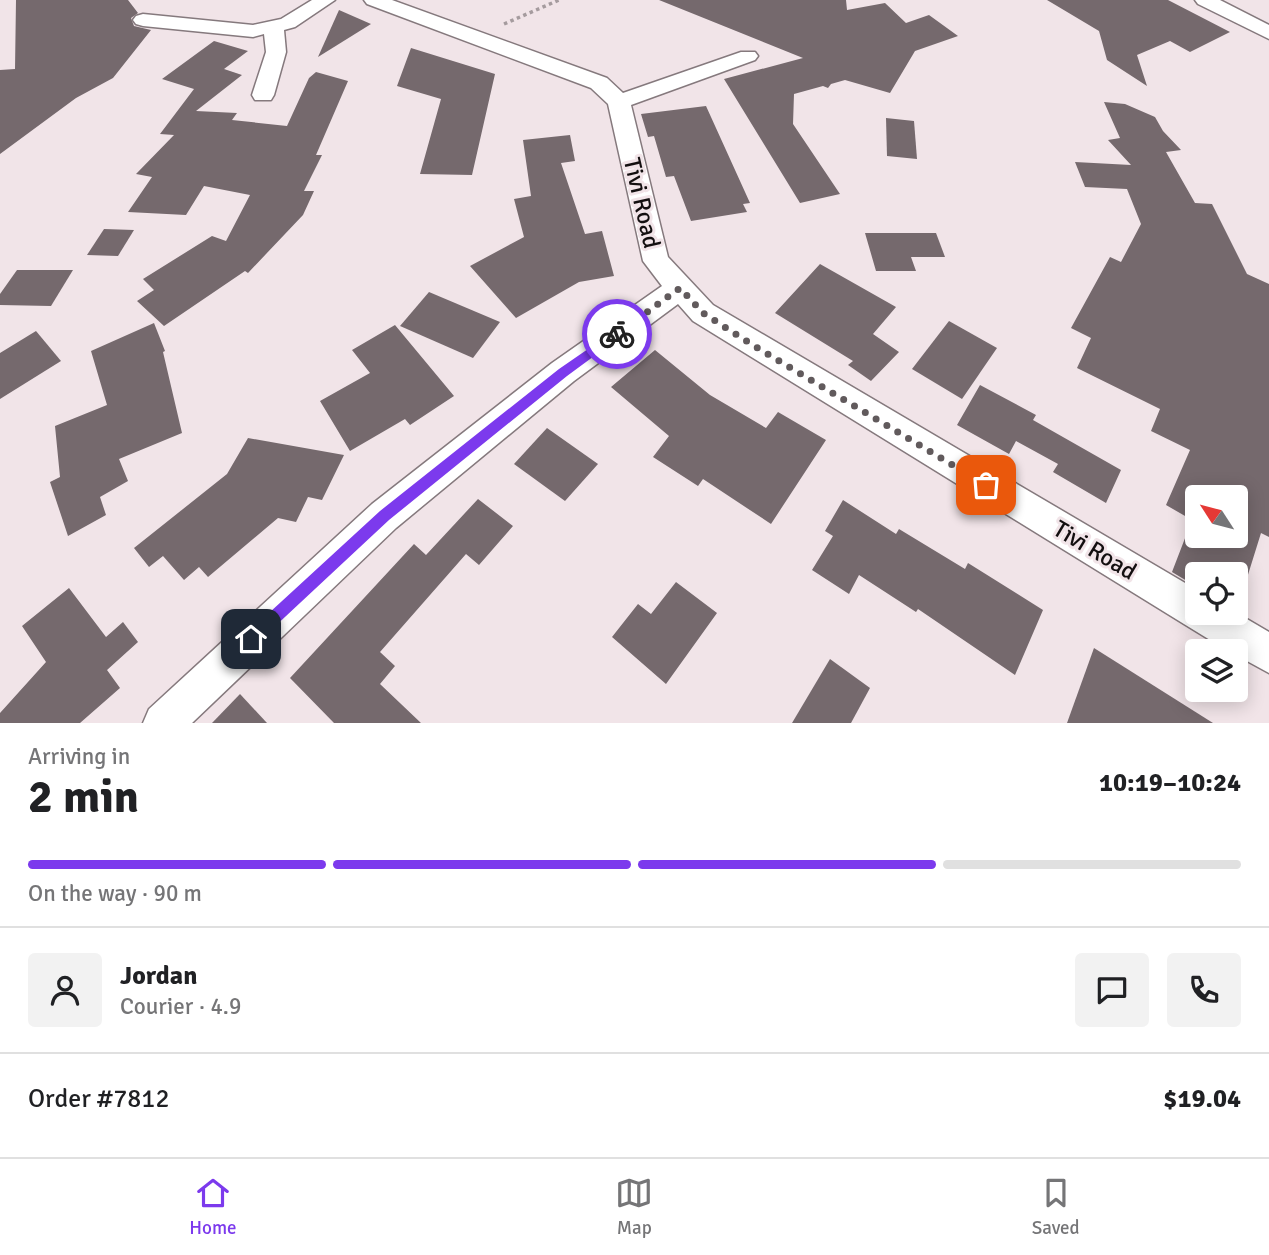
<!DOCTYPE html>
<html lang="en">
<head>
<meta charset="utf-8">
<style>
  body { margin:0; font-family:Signika,sans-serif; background:#f2f2f2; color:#202124; height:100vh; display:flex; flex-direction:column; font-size:26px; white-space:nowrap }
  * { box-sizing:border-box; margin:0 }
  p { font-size:23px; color:#757577 }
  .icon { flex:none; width:38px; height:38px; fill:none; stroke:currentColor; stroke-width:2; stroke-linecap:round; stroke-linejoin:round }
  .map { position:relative; height:723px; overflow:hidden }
  .side { display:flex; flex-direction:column; background:#fff; flex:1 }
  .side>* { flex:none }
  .needle { width:46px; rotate:306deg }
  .controls { position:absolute; left:1185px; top:485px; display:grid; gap:14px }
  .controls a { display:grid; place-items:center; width:63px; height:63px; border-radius:7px; background:#fff; box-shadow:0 4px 18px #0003; font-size:35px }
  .pin { position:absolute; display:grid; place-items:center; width:60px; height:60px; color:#fff; margin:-30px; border-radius:14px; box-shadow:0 4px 10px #0006 }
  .courier { position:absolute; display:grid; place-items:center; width:70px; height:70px; margin:-35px; border:5px solid #7c3aed; border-radius:50%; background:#fff; color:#222; box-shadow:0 2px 9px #0007 }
  .summary em { font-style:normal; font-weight:700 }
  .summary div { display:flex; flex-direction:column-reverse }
  .summary { display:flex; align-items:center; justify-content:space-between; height:119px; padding:0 28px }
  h1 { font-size:46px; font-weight:700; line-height:52px }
  .bar { display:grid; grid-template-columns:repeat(4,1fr); gap:10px 7px; align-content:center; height:84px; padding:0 28px }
  .bar i { height:9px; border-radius:5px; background:#e0e0e0 }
  .bar .active { background:#7c3aed }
  .bar p { grid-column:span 4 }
  .line { display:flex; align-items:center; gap:18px; padding:0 28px; border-top:2px solid #e0e0e0 }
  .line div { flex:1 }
  .round { display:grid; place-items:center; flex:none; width:74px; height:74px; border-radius:7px; background:#f2f2f2 }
  .menu { display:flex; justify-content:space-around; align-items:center; height:98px; border-top:2px solid #e0e0e0; background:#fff; font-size:19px; color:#757577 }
  .menu a { display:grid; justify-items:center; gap:4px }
  .menu .active { color:#7c3aed }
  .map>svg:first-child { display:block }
  .building { fill:#75696d; fill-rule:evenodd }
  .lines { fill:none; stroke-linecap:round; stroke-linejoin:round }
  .minor-casing { stroke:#85797d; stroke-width:3 }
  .path { stroke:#a59b9e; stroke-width:3.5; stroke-dasharray:3.5 3.5; stroke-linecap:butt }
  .minor { fill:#fff; fill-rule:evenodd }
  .route { fill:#7c3aed }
  .done { stroke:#615a5c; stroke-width:7; stroke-dasharray:0 12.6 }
  .labels { text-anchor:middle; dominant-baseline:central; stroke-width:6; stroke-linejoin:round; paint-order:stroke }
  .street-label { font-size:24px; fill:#130f10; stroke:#f1e4e8 }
</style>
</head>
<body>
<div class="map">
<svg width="1269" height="723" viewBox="0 0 1269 723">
  <rect width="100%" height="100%" fill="#f1e4e8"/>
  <g class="building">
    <polygon points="16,0 128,0 138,13 131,18 134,26 151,30 113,78 76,98 0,154 0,70 15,69"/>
    <polygon points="659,0 846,0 847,10 885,3 906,23 929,15 958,36 915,51 890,93 845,80 831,84 828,88 823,86 794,94 793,124 840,194 800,203 724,79 803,58"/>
    <polygon points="1047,0 1168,0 1230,32 1190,52 1170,41 1137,55 1147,86 1107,60 1099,31"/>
    <polygon points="339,10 371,24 318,57"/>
    <polygon points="214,41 248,51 224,69 242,75 196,111 237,113 232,120 287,126 309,78 316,72 348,81 316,155 322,155 304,191 314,191 303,215 248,273 245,271 164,326 137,301 154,290 143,279 212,236 226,241 250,195 204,186 186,215 128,212 152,177 136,174 174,135 160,134 194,89 162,79"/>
    <polygon points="411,48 495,74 472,175 420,174 441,99 397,86"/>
    <path d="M1104 102 1125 104 1155 117 1163 131 1181 150 1166 152 1195 203 1212 204 1247 274 1269 284V537L1261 533 1237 610 1236 574H1197V587L1172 572 1192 520 1166 505 1190 450 1151 431 1160 409 1077 368 1091 338 1071 328 1110 257 1121 262 1141 224 1127 189 1085 187 1075 162 1131 165 1108 140 1120 138ZM1197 497H1236V536H1197Z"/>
    <polygon points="706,106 750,203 743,204 747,212 691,221 674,176 666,177 654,136 648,137 641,114"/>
    <polygon points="886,118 914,121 917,159 887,156"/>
    <polygon points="570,135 575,161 561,163 585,234 602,231 614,276 579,282 516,318 470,266 524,237 514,199 531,196 523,140"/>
    <polygon points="104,229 134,230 118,256 87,255"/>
    <polygon points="865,233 936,233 945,257 911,257 916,271 876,271"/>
    <polygon points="820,264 896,307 873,334 899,352 871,381 848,365 853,361 775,313"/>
    <polygon points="17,270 73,270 51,306 0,305 0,294"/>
    <polygon points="429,292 500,322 473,358 400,326"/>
    <polygon points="949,321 997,348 962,399 912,369"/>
    <polygon points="154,323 165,351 163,352 182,433 119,459 128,481 100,497 106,515 68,536 50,482 60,477 55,426 107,405 91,351"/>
    <polygon points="395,325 454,396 410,425 405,419 350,451 320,401 370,373 352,350"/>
    <polygon points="36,331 61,361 0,399 0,353"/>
    <polygon points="655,350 710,395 766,428 778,412 826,440 771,524 703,479 698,486 653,457 669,436 611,387"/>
    <polygon points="980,385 1036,415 1033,420 1121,470 1106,503 1053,472 1058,464 1016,441 1009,454 957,425"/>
    <polygon points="547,428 598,464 565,501 514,464"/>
    <polygon points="248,438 344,455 322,500 308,497 296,522 278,518 208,577 199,567 184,580 163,556 149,567 134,548 227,474"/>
    <polygon points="478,499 513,526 479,565 466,554 380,652 395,666 380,684 421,723 334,723 290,678 414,544 426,555"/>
    <polygon points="843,500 896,534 899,529 965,569 968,563 1043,610 1015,675 918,609 916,612 859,575 849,594 812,570 833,536 825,531"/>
    <polygon points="676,582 717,613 666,684 612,637 638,604 651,614"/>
    <polygon points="69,588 106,637 123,622 138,642 107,670 120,688 80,723 0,723 0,713 46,662 22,626"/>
    <polygon points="1094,648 1213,723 1067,723"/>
    <polygon points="830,659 870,688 851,723 792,723"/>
    <polygon points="240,694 267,723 212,723"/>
  </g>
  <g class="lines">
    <g class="minor-casing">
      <g id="minor">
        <polygon points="312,0 335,0 295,27 284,30 286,52 274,95 271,100 255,100 252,95 266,52 264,34 253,37 143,26 136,24 133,20 136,16 143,14 253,25 281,19"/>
        <polygon points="364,0 392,0 607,78 623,93 741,52 755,52 758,56 755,60 631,105 668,257 713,305 1197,590 1197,612 1235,612 1269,632 1269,673 1236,655 1236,651 1228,651 1184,624 693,321 678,304 574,381 396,528 192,723 143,723 149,709 372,504 552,363 662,286 643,261 608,104 591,88 367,4"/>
        <polygon points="1195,0 1220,0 1269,25 1269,39 1198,4"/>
      </g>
    </g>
    <polyline class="path" points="504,24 559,0"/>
    <use href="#minor" class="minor"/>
  </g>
  <polygon class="route" points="617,329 622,334 620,337 567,376 389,520 256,644 251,647 246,644 244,639 246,634 380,511 559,369"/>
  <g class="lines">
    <polyline class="done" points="617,334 680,288 703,313 751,344 986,485"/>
  </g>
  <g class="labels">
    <g class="street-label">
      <text transform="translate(642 203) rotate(77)">Tivi Road</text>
      <text transform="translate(1095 550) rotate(31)">Tivi Road</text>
    </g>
  </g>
</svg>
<div class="controls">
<a><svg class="needle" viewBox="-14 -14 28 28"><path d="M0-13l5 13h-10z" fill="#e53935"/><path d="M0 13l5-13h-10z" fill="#757577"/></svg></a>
<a><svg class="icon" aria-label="locate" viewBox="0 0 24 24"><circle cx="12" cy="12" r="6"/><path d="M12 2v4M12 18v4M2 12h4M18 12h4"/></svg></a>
<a><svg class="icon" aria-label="layers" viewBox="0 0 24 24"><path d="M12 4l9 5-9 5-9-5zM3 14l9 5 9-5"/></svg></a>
</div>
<div class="pin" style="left:986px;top:485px;background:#ea580c"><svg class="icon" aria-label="bag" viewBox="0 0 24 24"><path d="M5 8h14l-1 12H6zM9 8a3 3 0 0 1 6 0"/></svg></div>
<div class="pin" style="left:251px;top:639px;background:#1f2937"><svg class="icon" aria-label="home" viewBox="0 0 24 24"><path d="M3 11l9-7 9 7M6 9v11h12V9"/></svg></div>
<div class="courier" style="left:617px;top:334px"><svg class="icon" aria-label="bike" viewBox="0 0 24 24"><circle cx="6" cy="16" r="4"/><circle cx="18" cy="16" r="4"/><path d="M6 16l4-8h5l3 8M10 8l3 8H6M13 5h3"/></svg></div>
</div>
<section class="side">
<div class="summary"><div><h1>2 min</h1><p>Arriving in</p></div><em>10:19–10:24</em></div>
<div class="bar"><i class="active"></i><i class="active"></i><i class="active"></i><i></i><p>On the way · 90 m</p></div>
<div class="line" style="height:126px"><a class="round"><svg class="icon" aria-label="person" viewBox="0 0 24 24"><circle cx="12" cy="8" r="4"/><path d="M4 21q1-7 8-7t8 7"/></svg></a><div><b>Jordan</b><p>Courier · 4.9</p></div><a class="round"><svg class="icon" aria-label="chat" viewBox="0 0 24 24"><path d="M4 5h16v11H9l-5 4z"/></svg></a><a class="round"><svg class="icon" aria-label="phone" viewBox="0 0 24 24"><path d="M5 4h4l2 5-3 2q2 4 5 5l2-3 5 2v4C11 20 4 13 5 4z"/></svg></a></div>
<div class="line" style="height:91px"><div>Order #7812</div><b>$19.04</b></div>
</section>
<nav class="menu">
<a class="active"><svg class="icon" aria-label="home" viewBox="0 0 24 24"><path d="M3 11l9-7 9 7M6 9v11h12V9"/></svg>Home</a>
<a><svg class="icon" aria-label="map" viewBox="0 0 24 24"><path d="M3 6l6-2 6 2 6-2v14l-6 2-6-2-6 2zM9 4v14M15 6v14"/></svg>Map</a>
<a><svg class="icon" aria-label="saved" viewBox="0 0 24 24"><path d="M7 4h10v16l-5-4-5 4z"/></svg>Saved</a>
</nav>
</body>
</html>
